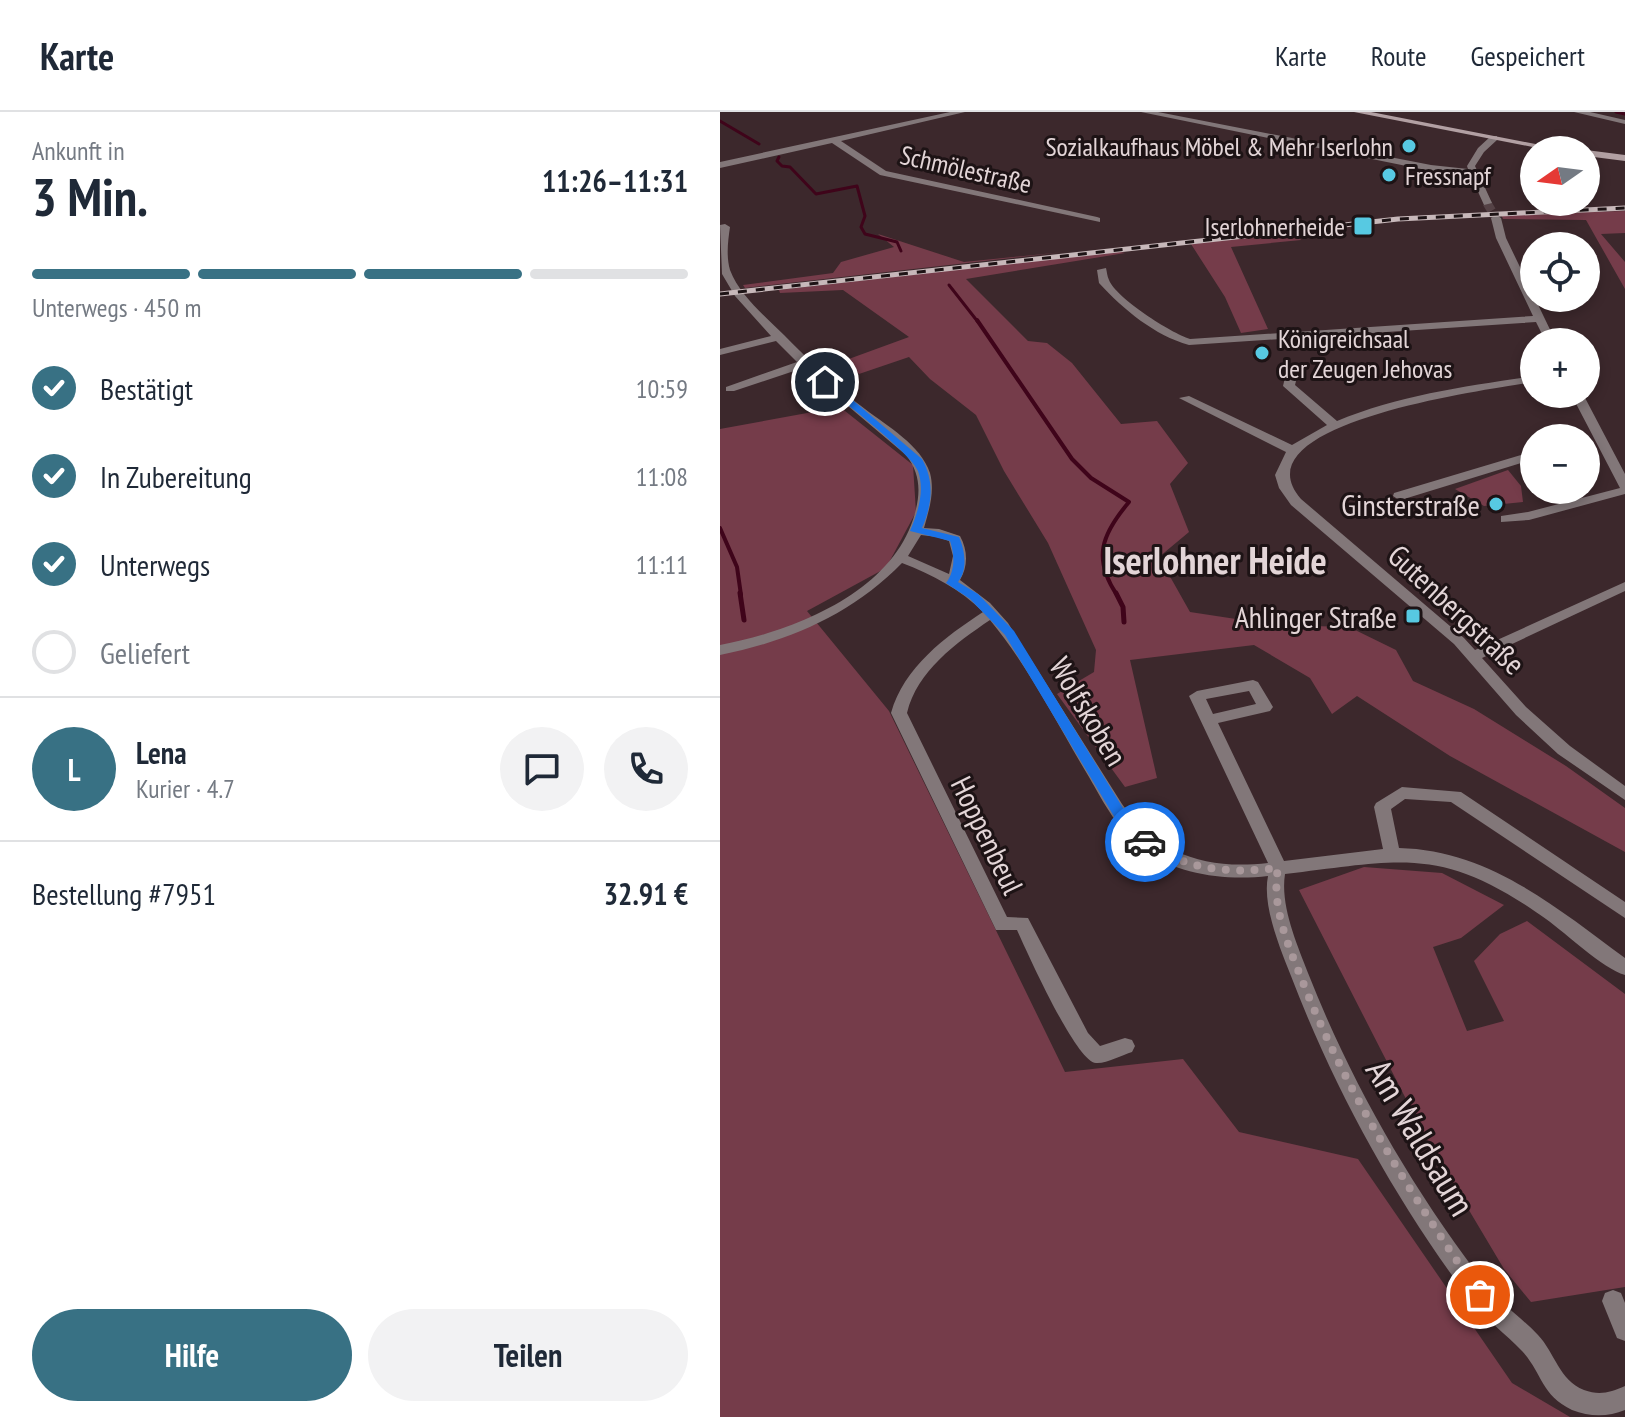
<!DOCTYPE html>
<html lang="de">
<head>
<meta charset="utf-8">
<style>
  body { margin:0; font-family:"PT Sans Narrow",sans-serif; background:#f2f2f3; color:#1f2937; height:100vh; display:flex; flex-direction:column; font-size:30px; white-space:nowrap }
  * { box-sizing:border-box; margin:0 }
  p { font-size:26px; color:#747a83 }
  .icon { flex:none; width:44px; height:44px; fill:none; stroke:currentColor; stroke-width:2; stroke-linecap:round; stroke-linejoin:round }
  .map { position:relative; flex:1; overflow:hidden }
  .side { display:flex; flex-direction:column; background:#fff; width:720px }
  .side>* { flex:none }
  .needle { width:52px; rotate:256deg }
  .buttons { position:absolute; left:800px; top:24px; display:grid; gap:16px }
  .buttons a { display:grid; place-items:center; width:80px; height:80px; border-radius:50%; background:#fff; box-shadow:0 4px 12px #0003; font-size:40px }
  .pin { position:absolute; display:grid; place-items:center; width:68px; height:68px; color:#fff; margin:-34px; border:4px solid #fff; border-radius:50%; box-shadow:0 2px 8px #0007 }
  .courier { position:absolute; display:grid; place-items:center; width:80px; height:80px; margin:-40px; border:6px solid #1a73e8; border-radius:50%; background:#fff; color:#222; box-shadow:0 2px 10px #0007 }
  .overview em { font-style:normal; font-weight:700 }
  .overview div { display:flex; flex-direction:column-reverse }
  .overview { display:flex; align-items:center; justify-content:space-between; height:136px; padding:0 32px }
  h1 { font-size:52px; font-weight:700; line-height:60px }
  .bar { display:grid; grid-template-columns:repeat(4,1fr); gap:12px 8px; align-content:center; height:96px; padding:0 32px }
  .bar i { height:10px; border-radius:6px; background:#e0e1e3 }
  .bar .selected { background:#387184 }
  .bar p { grid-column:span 4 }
  .line { display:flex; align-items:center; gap:20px; padding:0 32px; border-top:2px solid #e0e1e3 }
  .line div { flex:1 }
  .round { display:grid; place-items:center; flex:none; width:84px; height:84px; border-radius:42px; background:#f2f2f3 }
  ol { padding:0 32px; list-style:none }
  li { display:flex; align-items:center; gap:24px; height:88px }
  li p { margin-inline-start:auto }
  li .icon { padding:8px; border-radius:50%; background:#387184; color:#fff; stroke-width:4 }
  li:last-child { color:#747a83 }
  li i { width:44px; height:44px; border:4px solid #e0e1e3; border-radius:50% }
  .primary-button { display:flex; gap:16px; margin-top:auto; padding:16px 32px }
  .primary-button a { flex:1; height:92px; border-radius:48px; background:#387184; color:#fff; font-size:32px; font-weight:700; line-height:92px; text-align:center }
  .primary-button a+a { background:#f2f2f3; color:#1f2937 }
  header { display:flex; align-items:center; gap:48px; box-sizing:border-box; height:112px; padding:0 40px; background:#fff; border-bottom:2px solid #e0e1e3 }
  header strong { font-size:38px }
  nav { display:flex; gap:44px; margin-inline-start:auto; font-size:28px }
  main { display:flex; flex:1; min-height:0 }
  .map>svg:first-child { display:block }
  .green { fill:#753c4a }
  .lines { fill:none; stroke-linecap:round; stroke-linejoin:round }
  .stream-far2 { stroke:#3f041a; stroke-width:3 }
  .stream-far1 { stroke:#3f041a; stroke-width:4 }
  .stream { stroke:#3f041a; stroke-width:5 }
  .street-tunnel { stroke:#554246; stroke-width:9; stroke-dasharray:9 5; stroke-linecap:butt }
  .street { fill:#827779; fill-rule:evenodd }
  .secondary { fill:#b2a0a3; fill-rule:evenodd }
  .rail-casing { stroke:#c7b8ba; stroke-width:5 }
  .rail { stroke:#1d1315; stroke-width:3; stroke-dasharray:9; stroke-linecap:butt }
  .route { fill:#1a73e8 }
  .done { stroke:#a9989b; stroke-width:8; stroke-dasharray:0 14.4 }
  .poi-dot { fill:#57c9e2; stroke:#1d1315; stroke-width:3 }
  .labels { text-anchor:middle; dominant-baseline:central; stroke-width:6; stroke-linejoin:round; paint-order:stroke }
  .far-poi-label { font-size:26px; fill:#e3d5d7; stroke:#1d1315; text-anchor:end }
  .far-street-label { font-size:26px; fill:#e3d5d7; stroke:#1d1315 }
  .poi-label { font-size:30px; fill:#e3d5d7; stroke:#1d1315; text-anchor:end }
  .street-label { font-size:30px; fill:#e3d5d7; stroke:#1d1315 }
  .near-street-label { font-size:36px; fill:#e3d5d7; stroke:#1d1315 }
  .district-label { font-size:38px; font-weight:bold; fill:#e3d5d7; stroke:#1d1315 }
</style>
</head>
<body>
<header>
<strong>Karte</strong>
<nav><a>Karte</a><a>Route</a><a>Gespeichert</a></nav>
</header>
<main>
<section class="side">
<div class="overview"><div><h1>3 Min.</h1><p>Ankunft in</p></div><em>11:26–11:31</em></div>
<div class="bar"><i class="selected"></i><i class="selected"></i><i class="selected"></i><i></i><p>Unterwegs · 450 m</p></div>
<ol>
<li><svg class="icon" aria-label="check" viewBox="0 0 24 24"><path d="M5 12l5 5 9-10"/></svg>Bestätigt<p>10:59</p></li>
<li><svg class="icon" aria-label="check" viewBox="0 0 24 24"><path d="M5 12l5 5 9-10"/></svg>In Zubereitung<p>11:08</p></li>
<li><svg class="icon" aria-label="check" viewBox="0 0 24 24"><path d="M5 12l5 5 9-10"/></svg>Unterwegs<p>11:11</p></li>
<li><i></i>Geliefert</li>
</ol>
<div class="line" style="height:144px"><b class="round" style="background:#387184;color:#fff">L</b><div><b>Lena</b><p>Kurier · 4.7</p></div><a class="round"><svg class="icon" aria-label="chat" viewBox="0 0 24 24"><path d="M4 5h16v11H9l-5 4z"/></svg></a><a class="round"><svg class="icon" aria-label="phone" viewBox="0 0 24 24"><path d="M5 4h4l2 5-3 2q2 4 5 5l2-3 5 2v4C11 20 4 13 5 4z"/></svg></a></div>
<div class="line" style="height:104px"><div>Bestellung #7951</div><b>32.91 €</b></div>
<div class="primary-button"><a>Hilfe</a><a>Teilen</a></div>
</section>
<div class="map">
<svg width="905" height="1305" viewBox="0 0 905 1305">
  <rect width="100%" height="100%" fill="#3c282c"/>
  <g class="green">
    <polygon points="905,99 905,121 881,122 905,150 905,177 866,108 783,107 781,102"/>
    <polygon points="576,120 581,128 511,135 548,217 521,221 505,185 471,132"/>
    <polygon points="158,122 244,150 344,140 25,176 23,173 113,161 121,150 174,135"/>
    <polygon points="397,139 405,141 246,167 308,229 327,231 352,251 401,312 437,309 468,351 450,372 469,420 439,445 470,500 555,513 629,515 676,538 693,569 754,597 846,654 905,696 905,740 730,644 637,584 612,602 590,566 534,533 410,548 437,666 405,675 337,582 374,560 376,538 328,431 284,359 256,303 210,267 189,245 139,262 126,248 189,225 123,178 60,181 59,178"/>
    <polygon points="120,295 193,353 196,400 166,456 87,499 169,599 345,960 463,947 519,1020 638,1047 792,1271 850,1305 0,1305 0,317"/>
    <polygon points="788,358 801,374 803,390 764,394 735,377"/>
    <polygon points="644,755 722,761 784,793 741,826 713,835 747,919 784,909 754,849 780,822 807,809 905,882 905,1175 811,1190 784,1157 706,1026 579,778"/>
  </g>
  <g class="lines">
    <g class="stream-far2">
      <polyline points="896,0 905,2"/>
      <polyline points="0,9 39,32"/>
      <polyline points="59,45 57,49 62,54 70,55 96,82 137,74 145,104 141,115 145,122 177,130 181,139"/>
      <polyline points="229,173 258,210"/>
    </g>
    <g class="stream-far1">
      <path d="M257 208 352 347 371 366 409 390C382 422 372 446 397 483"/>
      <polyline points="0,416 17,455 21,483"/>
    </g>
    <g class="stream">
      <polyline points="20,481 24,508"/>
      <polyline points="396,481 403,495 404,510"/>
    </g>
    <polyline class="street-tunnel" points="767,91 776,106"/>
    <g class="street">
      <polygon points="230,0 245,0 121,29 166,59 377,105 380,106 380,110 160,63 112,31 0,56 0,50"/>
      <polygon points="421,0 438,0 711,53 748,57 747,54 758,36 771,24 777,24 777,28 764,40 755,54 772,91 764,93 750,62 711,59"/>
      <polygon points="854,0 870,0 905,8 905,12"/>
      <path d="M776 103 781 106 786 126 836 230H826L816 210 469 233C434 223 404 198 379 171L377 158 386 156C387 160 387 164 389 168 396 186 451 221 470 227L813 204 776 126 771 106Z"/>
      <path d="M5 112 10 115C8 129 6 144 10 158 20 184 44 203 64 223 88 247 115 275 145 297 167 314 201 333 210 361 215 380 209 398 204 416L219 417 240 424C248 439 248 454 240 468L270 491 288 511 402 692C438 743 487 758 548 751L469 584 477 579 533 568 538 570 553 595 550 599 498 611 564 749 663 737 654 695 656 691 682 675 741 680 905 790V806L731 690 685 687 671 697 679 736C769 738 837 796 905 846V863C882 856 847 822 826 807 722 733 683 748 565 762 560 794 577 832 588 861 632 973 693 1078 766 1173 781 1192 802 1206 818 1223 835 1241 839 1268 864 1278 880 1284 891 1280 905 1274V1298C888 1305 870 1305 852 1298 820 1282 823 1262 802 1239 786 1222 765 1207 750 1188 676 1089 615 979 571 864 560 836 542 793 548 764 507 769 458 763 424 738 398 719 384 691 369 665 337 612 309 555 270 508 236 531 197 559 187 601L287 805 308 806 368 921 380 934 405 926 412 928 415 934 412 940C402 943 386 952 376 951 356 950 307 840 297 818H276L171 601C184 555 225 525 263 500 240 477 213 463 182 451 132 502 70 529 0 543V533C74 519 174 480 195 401 201 379 200 361 186 343L83 256 14 279H6V275L77 250 56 229 0 243V237L51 224 15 184 2 162 0 113ZM201 423 217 425 229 429 233 444 229 462 188 444ZM529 579 536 592 493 602 486 587Z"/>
      <path d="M573 254 579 257 575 273 617 309C679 283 748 274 814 264V270C773 277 514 310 581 387L744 526 755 538 905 470V479L762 546 806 595 850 634 905 674V688L838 642 796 603 734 532 571 393 559 376 555 363 566 340 459 286 469 284 572 333 607 313 563 274 567 257Z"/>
      <polygon points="851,282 863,282 905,362 905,382 809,408 781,410 781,404 808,400 900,376"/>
      <polygon points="814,339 814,347 684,387 679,388 673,384 674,381"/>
      <polygon points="893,1178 901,1181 905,1191 905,1229 897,1226 882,1189 885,1181"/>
    </g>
    <g class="secondary">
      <polygon points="634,0 651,0 846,38 828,38"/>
      <polygon points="866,38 905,43 905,49 866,44"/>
    </g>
    <g class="rail-casing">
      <polyline id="rail" points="0,182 678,107 905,96"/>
    </g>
    <use href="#rail" class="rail"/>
  </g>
  <path class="route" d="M102 268H109L202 347C215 370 212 393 202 416L239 425C245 438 248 458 238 470L258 482 294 519 411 709 430 726V733H420L401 716 285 523 250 487 226 471C235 459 235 444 230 429L190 419C198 400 205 379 198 359 191 341 121 288 102 272Z"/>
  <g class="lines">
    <path class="done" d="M425 730C466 758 510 762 558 756 551 794 568 833 582 868 627 982 691 1082 760 1183"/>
  </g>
  <g class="poi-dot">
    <circle cx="689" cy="34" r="8"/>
    <circle cx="669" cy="63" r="8"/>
    <rect x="633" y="104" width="20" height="20" rx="4"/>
    <circle cx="542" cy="241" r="8"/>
    <circle cx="776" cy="392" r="8"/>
    <rect x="685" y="496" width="16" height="16" rx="4"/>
  </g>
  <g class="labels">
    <g class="far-poi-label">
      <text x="673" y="34">Sozialkaufhaus Möbel &amp; Mehr Iserlohn</text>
      <text x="685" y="63" text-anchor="start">Fressnapf</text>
      <text x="625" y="114">Iserlohnerheide</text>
      <text x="558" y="226" text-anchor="start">Königreichsaal<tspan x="558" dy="30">der Zeugen Jehovas</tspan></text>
    </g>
    <g class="far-street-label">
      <text transform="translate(246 57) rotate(13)">Schmölestraße</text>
    </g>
    <g class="poi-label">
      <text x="760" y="392">Ginsterstraße</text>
      <text x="677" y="504">Ahlinger Straße</text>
    </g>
    <g class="street-label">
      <text transform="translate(737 497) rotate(43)">Gutenbergstraße</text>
      <text transform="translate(369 599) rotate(59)">Wolfskoben</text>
      <text transform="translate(268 723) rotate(64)">Hoppenbeul</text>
    </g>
    <g class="near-street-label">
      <text transform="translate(701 1025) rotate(59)">Am Waldsaum</text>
    </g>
    <g class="district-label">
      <text x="495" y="447">Iserlohner Heide</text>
    </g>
  </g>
</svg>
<div class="buttons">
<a><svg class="needle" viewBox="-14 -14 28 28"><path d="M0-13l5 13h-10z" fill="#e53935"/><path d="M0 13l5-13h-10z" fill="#747a83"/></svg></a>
<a><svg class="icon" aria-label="locate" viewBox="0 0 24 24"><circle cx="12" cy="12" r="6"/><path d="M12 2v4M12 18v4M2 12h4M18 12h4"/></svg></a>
<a>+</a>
<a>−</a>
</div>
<div class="pin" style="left:760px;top:1183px;background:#ea580c"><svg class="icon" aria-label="bag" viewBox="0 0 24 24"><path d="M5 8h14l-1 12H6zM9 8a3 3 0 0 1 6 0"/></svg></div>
<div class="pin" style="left:105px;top:270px;background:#1f2937"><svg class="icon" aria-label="home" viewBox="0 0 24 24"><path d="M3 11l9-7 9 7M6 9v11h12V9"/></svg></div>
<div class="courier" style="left:425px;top:730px"><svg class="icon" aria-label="car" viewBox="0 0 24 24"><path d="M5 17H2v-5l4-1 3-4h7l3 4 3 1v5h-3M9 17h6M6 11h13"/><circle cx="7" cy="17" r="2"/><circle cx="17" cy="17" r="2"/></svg></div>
</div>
</main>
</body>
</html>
